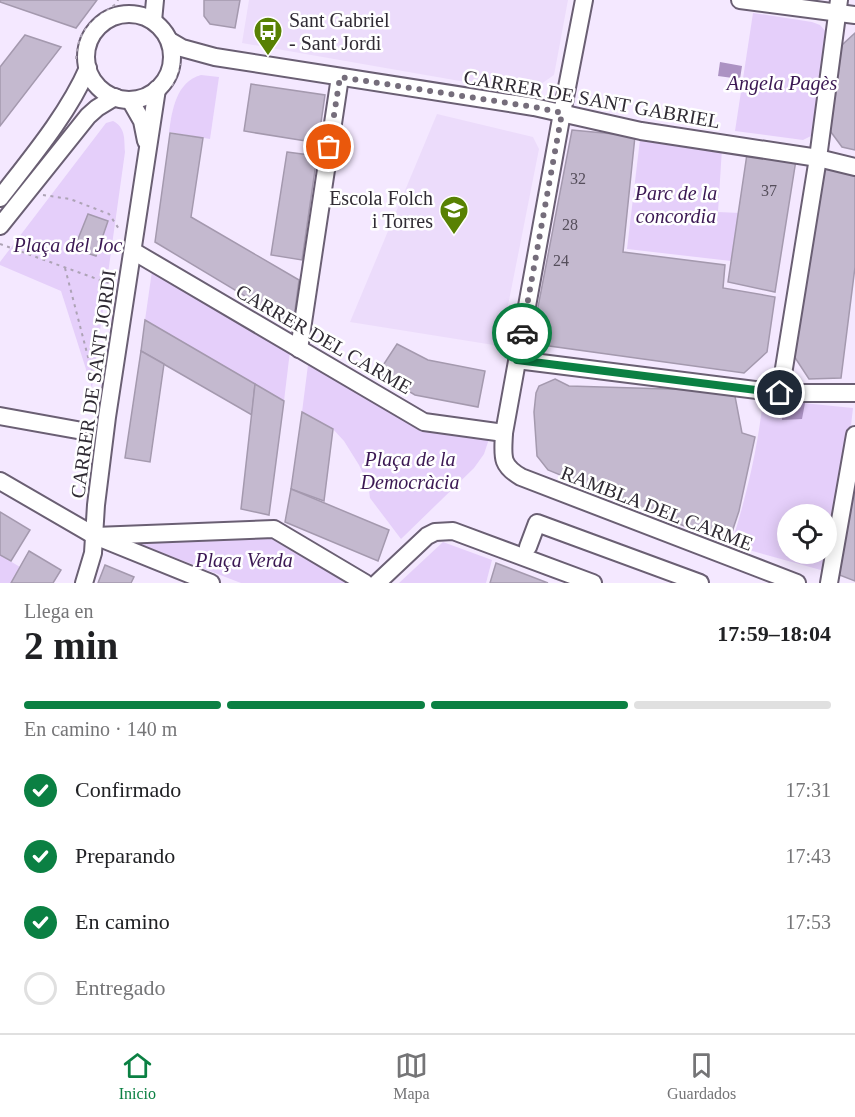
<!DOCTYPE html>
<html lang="es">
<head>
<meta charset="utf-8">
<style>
  body { margin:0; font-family:"Times New Roman",serif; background:#f2f2f2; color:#202124; height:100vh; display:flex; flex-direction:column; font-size:22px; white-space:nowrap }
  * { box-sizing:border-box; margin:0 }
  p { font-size:20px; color:#757577 }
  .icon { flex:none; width:33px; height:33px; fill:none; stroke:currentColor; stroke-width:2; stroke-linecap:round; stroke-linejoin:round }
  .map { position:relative; height:583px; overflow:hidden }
  .drawer { display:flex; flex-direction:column; background:#fff; flex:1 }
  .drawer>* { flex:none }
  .fabs { position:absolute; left:777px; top:504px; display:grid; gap:12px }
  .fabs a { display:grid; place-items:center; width:60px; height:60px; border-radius:50%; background:#fff; box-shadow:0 3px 15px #0003; font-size:30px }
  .pin { position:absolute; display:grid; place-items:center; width:51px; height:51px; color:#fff; margin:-26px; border:3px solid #fff; border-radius:50%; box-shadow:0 2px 6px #0007 }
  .courier { position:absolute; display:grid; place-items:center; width:60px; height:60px; margin:-30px; border:4px solid #0b8043; border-radius:50%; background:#fff; color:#222; box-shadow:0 2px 8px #0007 }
  .head em { font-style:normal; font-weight:700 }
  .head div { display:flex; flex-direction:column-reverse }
  .head { display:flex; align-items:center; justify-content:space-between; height:102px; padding:0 24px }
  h1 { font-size:39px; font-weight:700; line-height:45px }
  .bar { display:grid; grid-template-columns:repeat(4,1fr); gap:9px 6px; align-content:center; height:72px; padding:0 24px }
  .bar i { height:8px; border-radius:4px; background:#e0e0e0 }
  .bar .selected { background:#0b8043 }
  .bar p { grid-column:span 4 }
  ol { padding:0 24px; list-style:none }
  li { display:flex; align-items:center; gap:18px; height:66px }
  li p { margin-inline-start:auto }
  li .icon { padding:6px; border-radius:50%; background:#0b8043; color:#fff; stroke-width:4 }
  li:last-child { color:#757577 }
  li i { width:33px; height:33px; border:3px solid #e0e0e0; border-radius:50% }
  .tab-bar { display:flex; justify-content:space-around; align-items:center; height:84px; border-top:2px solid #e0e0e0; background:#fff; font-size:16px; color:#757577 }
  .tab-bar a { display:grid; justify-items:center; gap:3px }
  .tab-bar .selected { color:#0b8043 }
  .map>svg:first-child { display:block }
  .built { fill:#ecdcfb }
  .green { fill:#e5cffa; fill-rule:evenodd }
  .water { fill:#ac92c3 }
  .building { fill:#c4b9cf; stroke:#a499ae; stroke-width:1.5 }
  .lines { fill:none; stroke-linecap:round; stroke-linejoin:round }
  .street-casing { stroke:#6a5f73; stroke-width:20 }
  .path { stroke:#ada3b5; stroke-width:2; stroke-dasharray:3 4.5; stroke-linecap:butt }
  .street { stroke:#fff; stroke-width:16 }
  .done { stroke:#756d7b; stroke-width:6; stroke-dasharray:0 10.8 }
  .route { stroke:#0b8043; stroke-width:8 }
  .labels { text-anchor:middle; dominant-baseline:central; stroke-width:5; stroke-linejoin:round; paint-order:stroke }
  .number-label { font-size:16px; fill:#554e5b }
  .poi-label { font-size:20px; fill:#302b34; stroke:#fff; text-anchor:start }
  .park-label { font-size:20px; font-style:italic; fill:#3b1853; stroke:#fff }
  .street-label { font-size:20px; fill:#302b34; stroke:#fff }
</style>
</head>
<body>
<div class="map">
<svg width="855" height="583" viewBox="0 0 855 583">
  <rect width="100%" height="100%" fill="#f4e8ff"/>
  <g class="built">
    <polygon points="249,0 568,0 554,75 528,93 242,43"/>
    <polygon points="437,114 533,137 539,149 500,346 350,322"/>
  </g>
  <g class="green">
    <polygon points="753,13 812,22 820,25 827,33 813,132 811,136 803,140 735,131"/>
    <path d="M201 75 219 77 210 139 169 132C172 110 176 82 201 75Z"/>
    <path d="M113 121C126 128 124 139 125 152L92 388 61 291 0 265V262L106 123Z"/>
    <polygon points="641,131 722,148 718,212 740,213 731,261 627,249"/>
    <polygon points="152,271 290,351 284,401 145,320"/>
    <polygon points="308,365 422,429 489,439 484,454 474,468 401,539 370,498 368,484 359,465 344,441 333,429 302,412"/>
    <path d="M763 399 853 408 845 478 828 572 731 545C746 498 758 448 763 399ZM788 514H826V554H788Z"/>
    <polygon points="277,536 359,583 241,583 129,540"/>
    <polygon points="443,542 492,560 486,583 399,583"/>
    <polygon points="0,555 20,567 11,583 0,583"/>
  </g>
  <g class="water">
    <polygon points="720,62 742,66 740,79 718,76"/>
    <polygon points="783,400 805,403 802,419 782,420"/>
  </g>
  <g class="building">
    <polygon points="0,0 97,0 76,28 0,2"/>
    <polygon points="204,0 240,0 235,28 210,24 204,16"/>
    <polygon points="855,33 855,150 842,147 828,128 842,45"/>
    <polygon points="25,35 61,47 0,126 0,67"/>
    <polygon points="251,84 325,95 318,143 244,131"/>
    <polygon points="572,130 635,136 623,252 725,265 723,288 775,297 767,352 744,373 542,345 533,333"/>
    <polygon points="170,133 203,138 191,217 299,280 293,325 155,242"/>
    <polygon points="287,152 317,156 302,260 271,255"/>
    <polygon points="747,154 796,160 775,292 728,282"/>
    <polygon points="823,167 855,174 855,267 841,378 809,379 792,353"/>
    <polygon points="88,214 108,221 96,256 74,249"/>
    <polygon points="145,320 255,384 252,415 141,351"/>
    <polygon points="397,344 428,360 485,371 478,407 415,395 378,373"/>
    <polygon points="141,351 164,364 150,462 125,458"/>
    <polygon points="555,379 569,386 734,391 742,433 755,437 739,511 728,544 548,470 537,456 534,412 536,393 539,386"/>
    <polygon points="255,384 284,401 269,515 241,509"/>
    <polygon points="302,412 333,429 324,501 291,489"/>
    <polygon points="855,478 855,581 837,574"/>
    <polygon points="291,489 389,530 378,561 285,522"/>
    <polygon points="0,512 30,530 11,561 0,555"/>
    <polygon points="29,551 61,570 53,583 11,583"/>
    <polygon points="496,563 548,583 490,583"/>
    <polygon points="105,565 134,577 131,583 98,583"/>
  </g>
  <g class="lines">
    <g class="street-casing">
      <g id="street">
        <path d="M584 0 562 113 504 433C503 456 500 465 521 477L797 583"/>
        <polyline points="740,0 855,15"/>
        <circle cx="129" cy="57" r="43"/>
        <polyline points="153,21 155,0"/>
        <polyline points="170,41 182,48 215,57 534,107 641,131 818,158 855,167"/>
        <polyline points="130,100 142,121 146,141"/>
        <path d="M0 198C31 158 68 114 88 68"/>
        <polyline points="0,226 88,116 97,108 115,97"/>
        <polyline points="133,251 424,422 504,433"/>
        <polyline points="299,349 340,77"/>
        <polyline points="517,360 780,393 855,393"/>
        <polyline points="780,393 818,158 839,0"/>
        <polyline points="0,416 77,430"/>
        <polyline points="0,481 95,536 211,583"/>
        <polyline points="95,536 274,529 365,583"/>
        <polyline points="528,547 537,523 700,583"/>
        <polyline points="84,583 93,553 96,505 107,417 157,89"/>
        <polyline points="377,583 427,536 435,532 453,531 593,583"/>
        <polyline points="829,583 855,435"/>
      </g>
    </g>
    <g class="path">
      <path d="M76 59C78 26 94 21 117 3L118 0"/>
      <polyline points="172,86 181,64"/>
      <polyline points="43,195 70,199 109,214 119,229"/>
      <polyline points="0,244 111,284"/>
      <polyline points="65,268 95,384"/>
    </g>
    <use href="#street" class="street"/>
  </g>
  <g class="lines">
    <polyline class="done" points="329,147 340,77 534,107 562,113 522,333"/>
    <polyline class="route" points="522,333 517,360 780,393"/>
  </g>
  <defs>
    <g id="bus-pin" transform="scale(1.5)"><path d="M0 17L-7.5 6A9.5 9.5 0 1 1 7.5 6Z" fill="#588103" stroke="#fff"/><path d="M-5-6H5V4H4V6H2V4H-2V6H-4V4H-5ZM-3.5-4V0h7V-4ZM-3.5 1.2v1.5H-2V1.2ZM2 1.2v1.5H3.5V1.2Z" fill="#fff"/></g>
    <g id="school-pin" transform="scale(1.5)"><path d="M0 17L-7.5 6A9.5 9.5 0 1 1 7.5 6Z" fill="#588103" stroke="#fff"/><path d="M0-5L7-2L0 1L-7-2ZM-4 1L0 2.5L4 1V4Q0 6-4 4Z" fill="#fff"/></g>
  </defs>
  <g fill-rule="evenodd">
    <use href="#bus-pin" x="268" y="31"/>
    <use href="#school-pin" x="454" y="210"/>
  </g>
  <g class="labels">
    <g class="number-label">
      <text x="578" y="178">32</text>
      <text x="769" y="190">37</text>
      <text x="570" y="224">28</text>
      <text x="561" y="260">24</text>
    </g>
    <g class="poi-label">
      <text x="289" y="20">Sant Gabriel<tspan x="289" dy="23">- Sant Jordi</tspan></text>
      <text x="433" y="198" text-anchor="end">Escola Folch<tspan x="433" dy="23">i Torres</tspan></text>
    </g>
    <g class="park-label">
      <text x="782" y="83">Angela Pagès</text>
      <text x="676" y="193">Parc de la<tspan x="676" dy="23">concordia</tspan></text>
      <text x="68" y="245">Plaça del Joc</text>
      <text x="410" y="459">Plaça de la<tspan x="410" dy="23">Democràcia</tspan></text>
      <text x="244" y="560">Plaça Verda</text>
    </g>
    <g class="street-label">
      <text transform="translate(592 99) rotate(10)">CARRER DE SANT GABRIEL</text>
      <text transform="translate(324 339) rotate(30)">CARRER DEL CARME</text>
      <text transform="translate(93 384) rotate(-82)">CARRER DE SANT JORDI</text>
      <text transform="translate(657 508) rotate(21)">RAMBLA DEL CARME</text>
    </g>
  </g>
</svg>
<div class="fabs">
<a><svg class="icon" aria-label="locate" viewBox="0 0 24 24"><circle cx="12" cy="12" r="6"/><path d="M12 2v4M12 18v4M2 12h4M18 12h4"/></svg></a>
</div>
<div class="pin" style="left:329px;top:147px;background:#ea580c"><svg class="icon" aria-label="bag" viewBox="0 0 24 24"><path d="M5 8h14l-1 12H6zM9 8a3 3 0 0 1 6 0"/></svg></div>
<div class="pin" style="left:780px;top:393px;background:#1f2937"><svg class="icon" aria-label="home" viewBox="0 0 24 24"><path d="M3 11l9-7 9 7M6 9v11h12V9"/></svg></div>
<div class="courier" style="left:522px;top:333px"><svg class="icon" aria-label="car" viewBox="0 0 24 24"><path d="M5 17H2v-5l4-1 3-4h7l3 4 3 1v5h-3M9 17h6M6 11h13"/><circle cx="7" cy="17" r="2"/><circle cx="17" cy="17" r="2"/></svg></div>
</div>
<section class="drawer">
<div class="head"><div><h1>2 min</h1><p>Llega en</p></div><em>17:59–18:04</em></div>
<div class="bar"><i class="selected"></i><i class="selected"></i><i class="selected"></i><i></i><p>En camino · 140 m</p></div>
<ol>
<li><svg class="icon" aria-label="check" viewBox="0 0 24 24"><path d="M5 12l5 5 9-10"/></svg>Confirmado<p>17:31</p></li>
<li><svg class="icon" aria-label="check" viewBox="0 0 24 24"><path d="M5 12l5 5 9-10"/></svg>Preparando<p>17:43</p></li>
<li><svg class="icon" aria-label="check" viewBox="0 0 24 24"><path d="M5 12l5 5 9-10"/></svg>En camino<p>17:53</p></li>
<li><i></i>Entregado</li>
</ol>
</section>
<nav class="tab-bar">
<a class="selected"><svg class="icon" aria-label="home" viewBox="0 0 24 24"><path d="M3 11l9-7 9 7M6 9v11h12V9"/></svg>Inicio</a>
<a><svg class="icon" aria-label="map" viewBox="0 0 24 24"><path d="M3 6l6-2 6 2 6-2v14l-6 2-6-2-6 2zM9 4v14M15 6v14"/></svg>Mapa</a>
<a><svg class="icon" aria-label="saved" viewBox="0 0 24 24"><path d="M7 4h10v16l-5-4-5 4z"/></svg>Guardados</a>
</nav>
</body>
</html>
